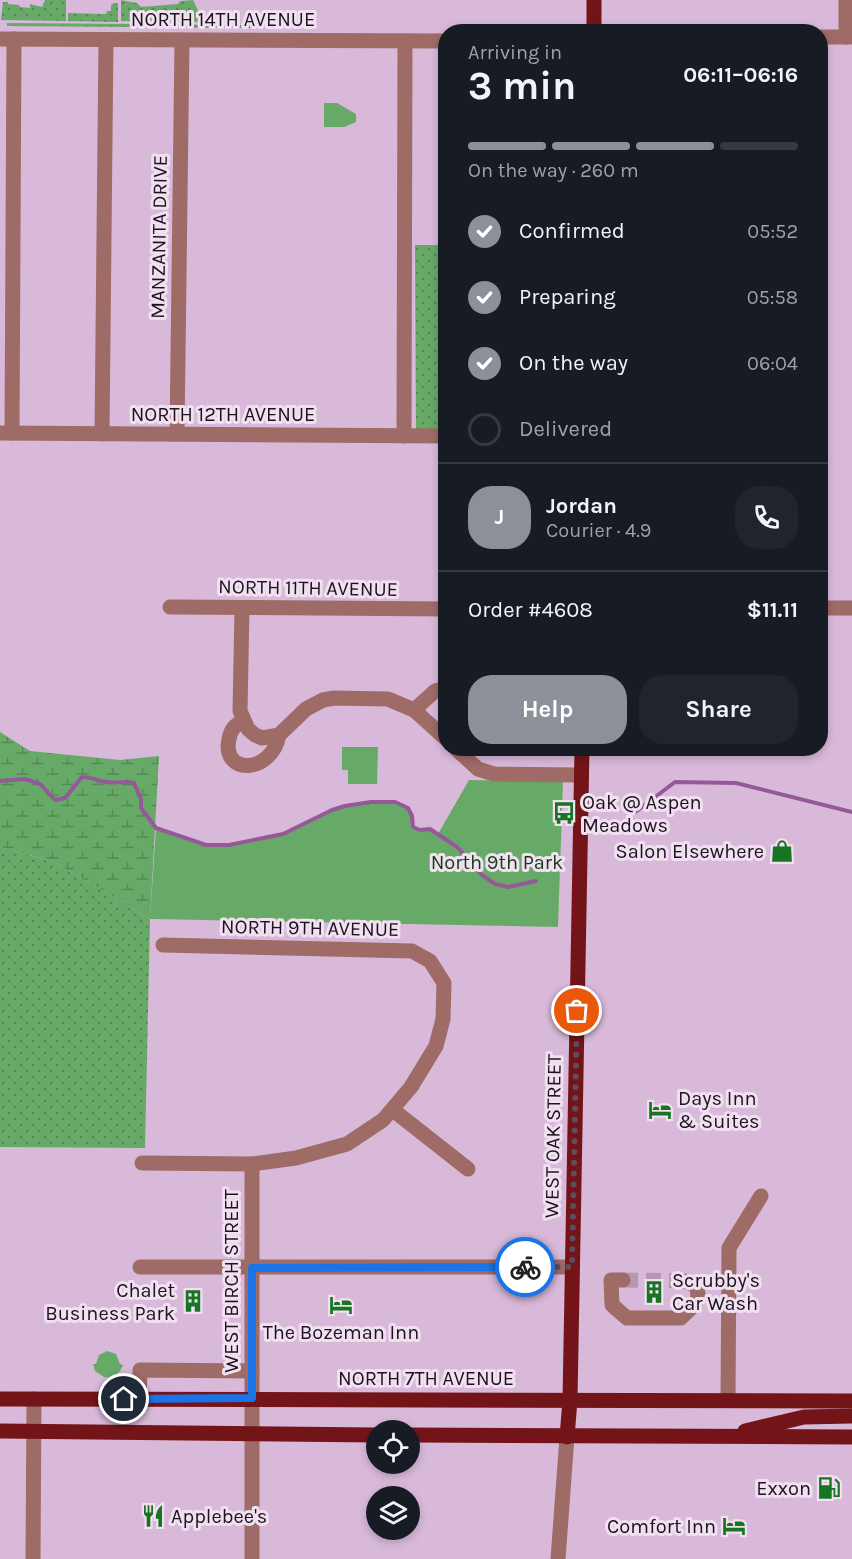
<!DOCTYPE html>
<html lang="en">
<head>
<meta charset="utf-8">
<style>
  body { margin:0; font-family:Karla,sans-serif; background:#20242c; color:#f1f3f6; height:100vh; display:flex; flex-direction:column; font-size:22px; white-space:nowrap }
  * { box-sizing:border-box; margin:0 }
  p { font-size:20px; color:#9ea1a6 }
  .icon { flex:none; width:33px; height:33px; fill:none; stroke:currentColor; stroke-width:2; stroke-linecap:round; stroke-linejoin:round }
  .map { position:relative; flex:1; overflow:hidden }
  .sheet { position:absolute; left:438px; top:24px; width:390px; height:732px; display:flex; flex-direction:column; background:#171b24; border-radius:24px; box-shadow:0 3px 9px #0003 }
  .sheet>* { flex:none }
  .controls { position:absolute; left:366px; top:1420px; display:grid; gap:12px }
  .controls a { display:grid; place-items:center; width:54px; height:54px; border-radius:50%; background:#171b24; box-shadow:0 3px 9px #0003; font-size:30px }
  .pin { position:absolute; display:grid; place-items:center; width:51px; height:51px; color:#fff; margin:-26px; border:3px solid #fff; border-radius:50%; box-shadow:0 2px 6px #0007 }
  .courier { position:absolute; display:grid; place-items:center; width:60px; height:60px; margin:-30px; border:4px solid #1a73e8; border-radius:50%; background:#fff; color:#222; box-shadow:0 2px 8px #0007 }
  .summary em { font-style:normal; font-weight:700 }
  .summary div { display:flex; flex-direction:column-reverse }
  .summary { display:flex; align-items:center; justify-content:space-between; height:102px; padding:0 30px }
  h1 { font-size:39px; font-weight:700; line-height:45px }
  .bar { display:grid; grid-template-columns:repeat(4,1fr); gap:9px 6px; align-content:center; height:72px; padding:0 30px }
  .bar i { height:8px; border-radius:4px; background:#363941 }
  .bar .on { background:#8c9099 }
  .bar p { grid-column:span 4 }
  .line { display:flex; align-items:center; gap:15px; padding:0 30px; border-top:2px solid #363941 }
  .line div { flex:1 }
  .round { display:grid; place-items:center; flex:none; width:63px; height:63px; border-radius:24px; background:#20242c }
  ol { padding:0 30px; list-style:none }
  li { display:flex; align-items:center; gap:18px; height:66px }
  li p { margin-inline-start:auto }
  li .icon { padding:6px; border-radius:50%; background:#8c9099; color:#fff; stroke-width:4 }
  li:last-child { color:#9ea1a6 }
  li i { width:33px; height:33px; border:3px solid #363941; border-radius:50% }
  .primary-button { display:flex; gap:12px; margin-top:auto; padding:12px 30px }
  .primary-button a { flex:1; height:69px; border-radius:24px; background:#8c9099; color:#fff; font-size:24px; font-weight:700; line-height:69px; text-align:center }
  .primary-button a+a { background:#20242c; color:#f1f3f6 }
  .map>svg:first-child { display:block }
  .grass { fill:url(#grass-dots) }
  .wetland { fill:url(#wetland-marsh) }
  .green { fill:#67aa68 }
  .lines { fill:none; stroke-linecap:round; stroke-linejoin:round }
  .stream { stroke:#955999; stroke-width:4 }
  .minor-tunnel { stroke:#b398b4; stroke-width:15; stroke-dasharray:15 8; stroke-linecap:butt }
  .minor { stroke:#9f6b66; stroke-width:15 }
  .major { stroke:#731518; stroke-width:15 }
  .done { stroke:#5f4c60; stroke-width:6; stroke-dasharray:0 10.8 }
  .route { stroke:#1a73e8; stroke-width:8 }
  .labels { text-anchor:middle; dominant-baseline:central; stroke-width:6; stroke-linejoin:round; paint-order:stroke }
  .street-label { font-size:20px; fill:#1d121e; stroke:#f0e0f0 }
  .poi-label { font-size:20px; fill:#1d121e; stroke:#f0e0f0; text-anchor:start }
  .park-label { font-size:20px; fill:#163a18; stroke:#f0e0f0 }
</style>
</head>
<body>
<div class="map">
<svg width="852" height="1559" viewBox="0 0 852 1559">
  <defs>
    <pattern id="grass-dots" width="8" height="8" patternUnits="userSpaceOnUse" patternTransform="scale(1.5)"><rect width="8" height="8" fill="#67aa68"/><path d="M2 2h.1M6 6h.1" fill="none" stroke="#548955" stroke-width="1.8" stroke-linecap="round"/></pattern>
    <pattern id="wetland-marsh" width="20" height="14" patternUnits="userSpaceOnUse" patternTransform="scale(1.5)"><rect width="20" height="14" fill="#67aa68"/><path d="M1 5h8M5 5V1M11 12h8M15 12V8" fill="none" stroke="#548955"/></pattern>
  </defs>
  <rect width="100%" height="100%" fill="#d9b9da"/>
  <g class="grass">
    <polygon points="45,0 66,0 66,21 1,20 3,2 8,2 8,4 19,5 20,7 30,8 30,4 42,7"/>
    <polygon points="121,0 137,3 141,7 178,4 180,1 193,0 203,22 121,21"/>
    <polygon points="114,3 118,3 118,22 68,21 68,13 106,14 107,11 111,11 111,5"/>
    <polygon points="7,23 253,25 251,28 7,26"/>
    <polygon points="415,245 445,245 445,433 416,433"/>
    <polygon points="0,847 54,862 150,919 145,1148 0,1147"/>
  </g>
  <polygon class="wetland" points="0,732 30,751 120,760 159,756 150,919 54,862 0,847"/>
  <g class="green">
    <polygon points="324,103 337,103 356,114 356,122 344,127 324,127"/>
    <polygon points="342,747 378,747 377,784 348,784 348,770 342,770"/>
    <path d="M469 780 563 782 558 927 150 919 156 828 206 845H229L283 834 332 810 345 806 371 802H395L408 808 412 816 414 827C422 831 429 829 438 834Z"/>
    <path d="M107 1351 116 1354 120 1364 123 1365C119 1375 114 1378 104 1377L95 1371 93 1364H96L99 1355Z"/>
  </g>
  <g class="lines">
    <g class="stream">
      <path d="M0 781 25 779 40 784 55 800 65 798 82 777C94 777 96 781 106 782 115 784 122 780 134 783L141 799V808L156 828 206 845H229L283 834 332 810 345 806 371 802H395L408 808 412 816 413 827 420 830 430 829 457 847 482 875 495 884 508 887 536 881"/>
      <polyline points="634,813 675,782 736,783 852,812"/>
    </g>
    <polyline class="minor-tunnel" points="623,1280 685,1281"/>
    <g class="minor">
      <polyline points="820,37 852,37"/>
      <polyline points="846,37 846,0"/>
      <polyline points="0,39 446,41"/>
      <polyline points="0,433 446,436"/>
      <polyline points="12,433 14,39"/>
      <polyline points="102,434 106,40"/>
      <polyline points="177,434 182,41"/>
      <polyline points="404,436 405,41"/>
      <polyline points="170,607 446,609"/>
      <polyline points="820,608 852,608"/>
      <polyline points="242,609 240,711 248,729 255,735 262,738 279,735 306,709 323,700 334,698 388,699 414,710 446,739"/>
      <polyline points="414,710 435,691 446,688"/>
      <path d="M243 721C235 725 231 729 229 739 221 776 272 774 279 735"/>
      <polyline points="455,748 478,769 494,774 581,775"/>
      <polyline points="393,1110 468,1169"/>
      <polyline points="142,1163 252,1164 296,1158 347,1144 383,1120 411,1087 436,1046 443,1019 444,983 430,961 412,951 163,945"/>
      <polyline points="140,1267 572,1267"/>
      <path d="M623 1280H611L612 1305 627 1318H681C691 1308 704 1299 695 1285L685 1281"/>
      <polyline points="139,1399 140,1370 252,1371"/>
      <polyline points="728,1400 729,1248 761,1196"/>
      <polyline points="33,1559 34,1399"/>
      <polyline points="252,1559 252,1164"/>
      <polyline points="558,1559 567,1437"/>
    </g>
    <g class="major">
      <polyline points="594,32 594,0"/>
      <polyline points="0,1399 852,1401"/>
      <polyline points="0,1431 376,1435"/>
      <polyline points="745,1431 804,1417 852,1416"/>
      <polyline points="410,1435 852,1437"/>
      <polyline points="567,1437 570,1400 582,748"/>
    </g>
  </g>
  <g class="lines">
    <polyline class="done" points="525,1267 572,1267 577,1011"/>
    <polyline class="route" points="124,1399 252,1398 252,1268 525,1267"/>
  </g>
  <defs>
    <g id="bus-bare" transform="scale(1.8)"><path d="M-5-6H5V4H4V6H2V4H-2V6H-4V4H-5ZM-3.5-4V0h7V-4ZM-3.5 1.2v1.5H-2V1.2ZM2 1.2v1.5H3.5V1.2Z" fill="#177423" stroke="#f0e0f0" stroke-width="2.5" paint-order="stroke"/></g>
    <g id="shop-bare" transform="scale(1.8)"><path d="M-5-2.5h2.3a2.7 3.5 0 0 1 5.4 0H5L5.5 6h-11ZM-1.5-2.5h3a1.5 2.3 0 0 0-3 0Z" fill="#177423" stroke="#f0e0f0" stroke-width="2.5" paint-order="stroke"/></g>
    <g id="hotel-bare" transform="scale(1.8)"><path d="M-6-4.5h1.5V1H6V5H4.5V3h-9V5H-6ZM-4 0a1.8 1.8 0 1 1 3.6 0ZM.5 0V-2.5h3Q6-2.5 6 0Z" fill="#177423" stroke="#f0e0f0" stroke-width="2.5" paint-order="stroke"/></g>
    <g id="building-bare" transform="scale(1.8)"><path d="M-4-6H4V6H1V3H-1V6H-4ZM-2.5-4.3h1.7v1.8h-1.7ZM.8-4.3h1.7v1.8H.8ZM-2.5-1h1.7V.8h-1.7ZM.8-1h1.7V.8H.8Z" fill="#177423" stroke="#f0e0f0" stroke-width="2.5" paint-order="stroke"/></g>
    <g id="fuel-bare" transform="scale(1.8)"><path d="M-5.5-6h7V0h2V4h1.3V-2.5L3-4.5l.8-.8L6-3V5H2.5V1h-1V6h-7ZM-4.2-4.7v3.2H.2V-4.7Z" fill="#177423" stroke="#f0e0f0" stroke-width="2.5" paint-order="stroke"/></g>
    <g id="restaurant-bare" transform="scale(1.8)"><path d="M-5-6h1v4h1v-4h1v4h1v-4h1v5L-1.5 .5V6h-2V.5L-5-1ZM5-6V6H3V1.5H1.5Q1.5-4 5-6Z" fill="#177423" stroke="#f0e0f0" stroke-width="2.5" paint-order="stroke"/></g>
  </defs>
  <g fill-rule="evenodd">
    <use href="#bus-bare" x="564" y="813"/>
    <use href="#shop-bare" x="782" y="851"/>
    <use href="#hotel-bare" x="660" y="1110"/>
    <use href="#building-bare" x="654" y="1292"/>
    <use href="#building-bare" x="193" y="1301"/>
    <use href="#hotel-bare" x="341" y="1305"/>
    <use href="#fuel-bare" x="829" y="1488"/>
    <use href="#restaurant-bare" x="153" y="1516"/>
    <use href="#hotel-bare" x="734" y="1526"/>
  </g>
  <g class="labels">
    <g class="street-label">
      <text x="223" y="19">NORTH 14TH AVENUE</text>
      <text transform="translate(159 237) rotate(-89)">MANZANITA DRIVE</text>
      <text x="223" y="414">NORTH 12TH AVENUE</text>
      <text transform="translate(308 588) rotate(1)">NORTH 11TH AVENUE</text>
      <text transform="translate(310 928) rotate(1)">NORTH 9TH AVENUE</text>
      <text transform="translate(553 1136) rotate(-89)">WEST OAK STREET</text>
      <text transform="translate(231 1281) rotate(-90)">WEST BIRCH STREET</text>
      <text x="426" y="1378">NORTH 7TH AVENUE</text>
    </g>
    <g class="poi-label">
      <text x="582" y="802">Oak @ Aspen<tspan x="582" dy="23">Meadows</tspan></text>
      <text x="764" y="851" text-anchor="end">Salon Elsewhere</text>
      <text x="678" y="1098">Days Inn<tspan x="678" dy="23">&amp; Suites</tspan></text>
      <text x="672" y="1280">Scrubby's<tspan x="672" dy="23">Car Wash</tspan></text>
      <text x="175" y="1290" text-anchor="end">Chalet<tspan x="175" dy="23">Business Park</tspan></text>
      <text x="341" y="1332" text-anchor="middle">The Bozeman Inn</text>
      <text x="811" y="1488" text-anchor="end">Exxon</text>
      <text x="171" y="1516">Applebee's</text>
      <text x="716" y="1526" text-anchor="end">Comfort Inn</text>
    </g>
    <g class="park-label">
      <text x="497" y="862">North 9th Park</text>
    </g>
  </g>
</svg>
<div class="controls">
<a><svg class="icon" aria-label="locate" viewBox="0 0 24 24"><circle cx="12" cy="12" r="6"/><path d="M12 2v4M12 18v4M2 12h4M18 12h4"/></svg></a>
<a><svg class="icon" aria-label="layers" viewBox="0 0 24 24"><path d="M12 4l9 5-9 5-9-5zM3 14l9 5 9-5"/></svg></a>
</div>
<div class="pin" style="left:577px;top:1011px;background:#ea580c"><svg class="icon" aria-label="bag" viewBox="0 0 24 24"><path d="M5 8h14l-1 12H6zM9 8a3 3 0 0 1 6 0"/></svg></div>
<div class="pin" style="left:124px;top:1399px;background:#1f2937"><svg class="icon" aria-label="home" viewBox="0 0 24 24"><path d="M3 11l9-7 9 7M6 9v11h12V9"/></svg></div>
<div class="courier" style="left:525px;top:1267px"><svg class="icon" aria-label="bike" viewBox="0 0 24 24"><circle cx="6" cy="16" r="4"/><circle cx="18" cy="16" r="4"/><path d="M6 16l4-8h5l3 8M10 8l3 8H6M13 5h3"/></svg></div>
<section class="sheet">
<div class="summary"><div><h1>3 min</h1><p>Arriving in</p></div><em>06:11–06:16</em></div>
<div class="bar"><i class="on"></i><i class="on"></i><i class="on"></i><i></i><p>On the way · 260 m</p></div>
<ol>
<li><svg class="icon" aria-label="check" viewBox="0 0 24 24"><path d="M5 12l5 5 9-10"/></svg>Confirmed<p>05:52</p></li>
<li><svg class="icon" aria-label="check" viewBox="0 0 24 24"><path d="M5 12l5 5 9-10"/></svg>Preparing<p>05:58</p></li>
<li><svg class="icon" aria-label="check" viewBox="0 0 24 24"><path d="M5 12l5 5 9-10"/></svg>On the way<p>06:04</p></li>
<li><i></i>Delivered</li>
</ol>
<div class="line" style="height:108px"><b class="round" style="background:#8c9099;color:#fff">J</b><div><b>Jordan</b><p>Courier · 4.9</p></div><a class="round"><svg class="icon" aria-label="phone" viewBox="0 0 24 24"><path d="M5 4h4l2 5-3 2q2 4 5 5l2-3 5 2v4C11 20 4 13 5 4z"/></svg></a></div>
<div class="line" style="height:78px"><div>Order #4608</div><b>$11.11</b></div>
<div class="primary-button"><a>Help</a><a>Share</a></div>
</section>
</div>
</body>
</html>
